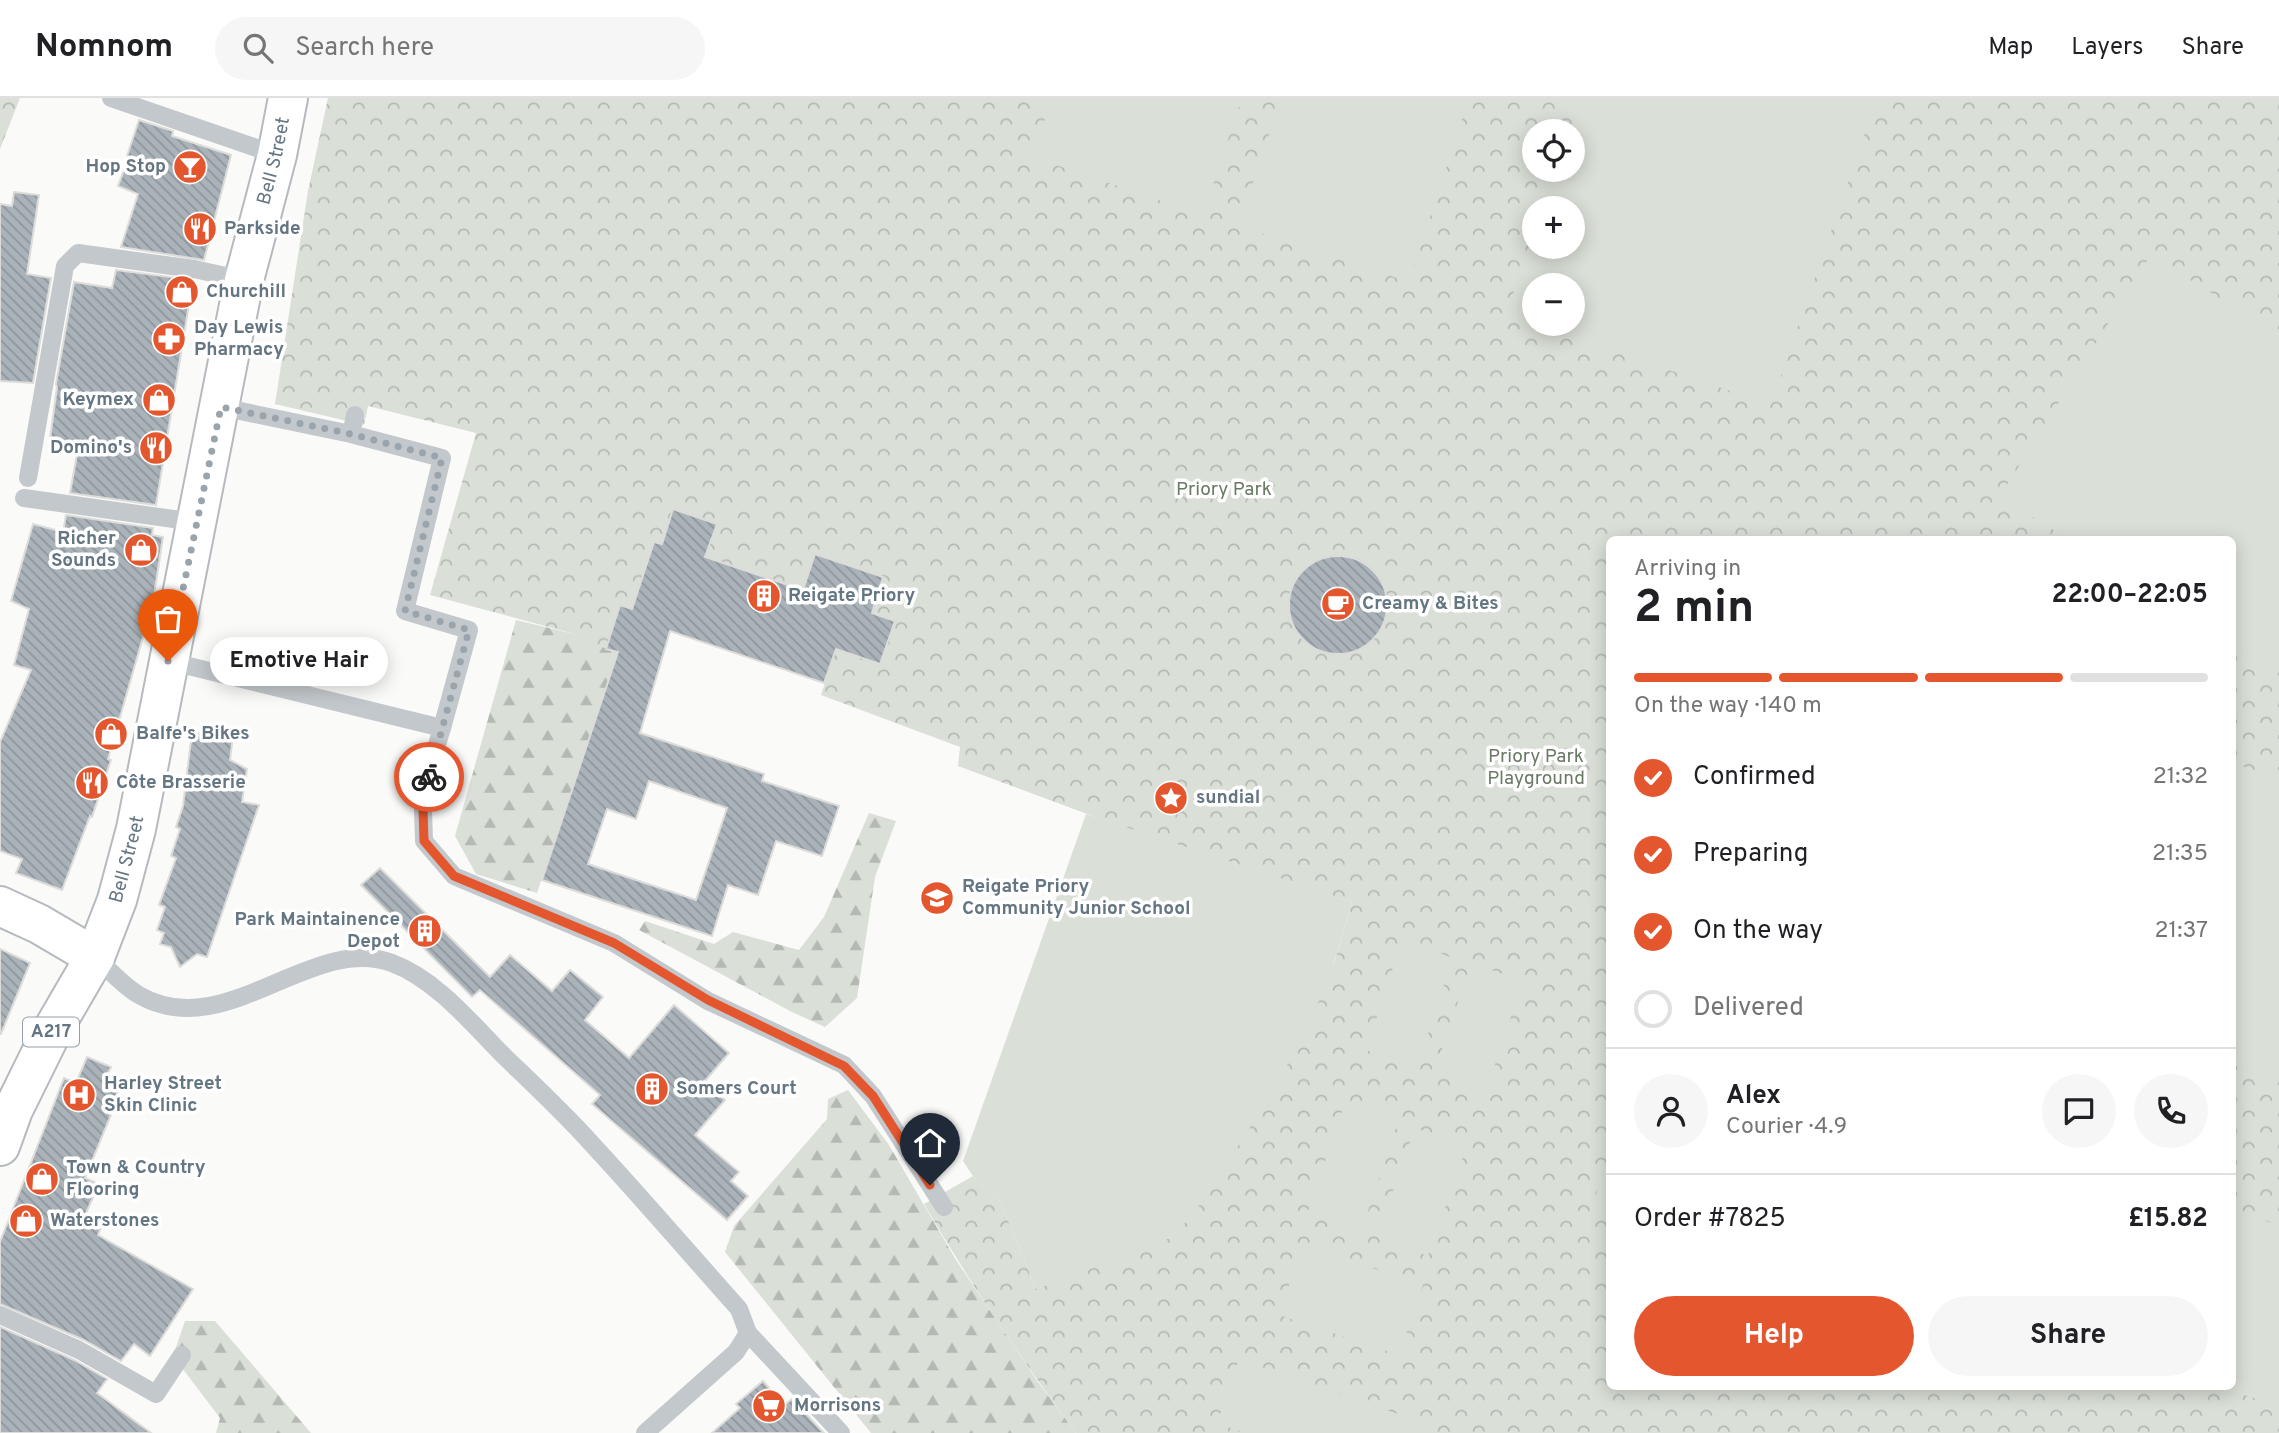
<!DOCTYPE html>
<html lang="en">
<head>
<meta charset="utf-8">
<style>
  body { margin:0; font-family:Overpass,sans-serif; background:#f6f6f6; color:#202124; height:100vh; display:flex; flex-direction:column; font-size:26px; white-space:nowrap }
  * { box-sizing:border-box; margin:0 }
  p { font-size:23px; color:#757577 }
  .icon { flex:none; width:38px; height:38px; fill:none; stroke:currentColor; stroke-width:2; stroke-linecap:round; stroke-linejoin:round }
  .map { position:relative; flex:1; overflow:hidden }
  .details { position:absolute; left:1606px; top:438px; width:630px; height:854px; display:flex; flex-direction:column; background:#fff; border-radius:10px; box-shadow:0 4px 18px #0003 }
  .details>* { flex:none }
  .buttons { position:absolute; left:1522px; top:21px; display:grid; gap:14px }
  .buttons a { display:grid; place-items:center; width:63px; height:63px; border-radius:50%; background:#fff; box-shadow:0 4px 18px #0003; font-size:35px }
  .pin { position:absolute; display:grid; place-items:center; width:60px; height:60px; color:#fff; margin:-72px -30px; border-radius:50% 50% 50% 0; rotate:-45deg; box-shadow:0 0 7px #0007 }
  .pin .icon { rotate:45deg }
  .courier { position:absolute; display:grid; place-items:center; width:70px; height:70px; margin:-35px; border:5px solid #e4572e; border-radius:50%; background:#fff; color:#222; box-shadow:0 2px 9px #0007 }
  .bubble { position:absolute; height:49px; border-radius:24px; background:#fff; box-shadow:0 4px 18px #0003; font-size:23px; font-weight:700; line-height:49px; text-align:center }
  .overview em { font-style:normal; font-weight:700 }
  .overview div { display:flex; flex-direction:column-reverse }
  .overview { display:flex; align-items:center; justify-content:space-between; height:119px; padding:0 28px }
  h1 { font-size:46px; font-weight:700; line-height:52px }
  .bar { display:grid; grid-template-columns:repeat(4,1fr); gap:10px 7px; align-content:center; height:84px; padding:0 28px }
  .bar i { height:9px; border-radius:5px; background:#e0e0e0 }
  .bar .on { background:#e4572e }
  .bar p { grid-column:span 4 }
  .line { display:flex; align-items:center; gap:18px; padding:0 28px; border-top:2px solid #e0e0e0 }
  .line div { flex:1 }
  .round { display:grid; place-items:center; flex:none; width:74px; height:74px; border-radius:37px; background:#f6f6f6 }
  ol { padding:0 28px; list-style:none }
  li { display:flex; align-items:center; gap:21px; height:77px }
  li p { margin-inline-start:auto }
  li .icon { padding:7px; border-radius:50%; background:#e4572e; color:#fff; stroke-width:4 }
  li:last-child { color:#757577 }
  li i { width:38px; height:38px; border:4px solid #e0e0e0; border-radius:50% }
  .cta { display:flex; gap:14px; margin-top:auto; padding:14px 28px }
  .cta a { flex:1; height:80px; border-radius:42px; background:#e4572e; color:#fff; font-size:28px; font-weight:700; line-height:80px; text-align:center }
  .cta a+a { background:#f6f6f6; color:#202124 }
  header { display:flex; align-items:center; gap:42px; box-sizing:border-box; height:98px; padding:0 35px; background:#fff; border-bottom:2px solid #e0e0e0 }
  header strong { font-size:33px }
  nav { display:flex; gap:38px; margin-inline-start:auto; font-size:24px }
  .search { width:490px; height:63px; background:#f6f6f6; display:flex; align-items:center; gap:18px; box-sizing:border-box; padding:0 24px; border-radius:38px; color:#757577; font-size:26px }
  .map>svg:first-child { display:block }
  .forest { fill:url(#forest-firs) }
  .park { fill:url(#park-crowns); fill-rule:evenodd }
  .pitch { fill:#dadfd7 }
  .building { fill:url(#building-back-hatch); stroke:#dcdcda; stroke-width:2; fill-rule:evenodd }
  .lines { fill:none; stroke-linecap:round; stroke-linejoin:round }
  .primary-casing { stroke:#b5babe; stroke-width:42 }
  .service { stroke:#c3c8cc; stroke-width:18 }
  .primary { stroke:#fff; stroke-width:38 }
  .done { stroke:#99a4ac; stroke-width:7; stroke-dasharray:0 12.6 }
  .route { stroke:#e4572e; stroke-width:9 }
  .labels { text-anchor:middle; dominant-baseline:central; stroke-width:7; stroke-linejoin:round; paint-order:stroke }
  .shield { fill:#fff; stroke:#939fa8; stroke-width:2 }
  .shield-label { font-size:18px; font-weight:bold; fill:#657683 }
  .street-label { font-size:19px; fill:#657683; stroke:#fff }
  .poi-label { font-size:19px; font-weight:bold; fill:#657683; stroke:#fff; text-anchor:start }
  .park-label { font-size:19px; fill:#687a64; stroke:#fff }
</style>
</head>
<body>
<header>
<strong>Nomnom</strong>
<div class="search"><svg class="icon" aria-label="search" viewBox="0 0 24 24"><circle cx="10" cy="10" r="6"/><path d="M15 15l6 6"/></svg>Search here</div>
<nav><a>Map</a><a>Layers</a><a>Share</a></nav>
</header>
<div class="map">
<svg width="2279" height="1335" viewBox="0 0 2279 1335">
  <defs>
    <pattern id="forest-firs" width="22" height="20" patternUnits="userSpaceOnUse" patternTransform="scale(1.75)"><rect width="22" height="20" fill="#dadfd7"/><path d="M5 1l3.5 6h-7zM16 11l3.5 6h-7z" fill="#b4b9b4"/></pattern>
    <pattern id="park-crowns" width="20" height="18" patternUnits="userSpaceOnUse" patternTransform="scale(1.75)"><rect width="20" height="18" fill="#dadfd7"/><path d="M2 6a3 3 0 1 1 6 0M12 15a3 3 0 1 1 6 0" fill="none" stroke="#b4b9b4"/></pattern>
    <pattern id="building-back-hatch" width="6" height="6" patternUnits="userSpaceOnUse" patternTransform="scale(1.75)"><rect width="6" height="6" fill="#aab3b9"/><path d="M-1 5l2 2M0 0l6 6M5-1l2 2" fill="none" stroke="#8e969c"/></pattern>
  </defs>
  <rect width="100%" height="100%" fill="#fafaf8"/>
  <g class="forest">
    <polygon points="516,522 578,537 618,554 537,795 476,776 455,738"/>
    <polygon points="869,715 896,723 875,779 857,900 825,929 792,914 639,832 645,823 714,846 733,834 799,852 824,819"/>
    <polygon points="848,992 889,1047 956,1162 1038,1284 1076,1335 871,1335 725,1154 734,1128 827,1021 828,1001"/>
    <polygon points="185,1223 215,1223 311,1335 216,1335 220,1320 173,1258"/>
  </g>
  <g class="park">
    <polygon points="0,0 20,0 0,51"/>
    <path d="M328 0H2279V1335H1076C1021 1261 970 1185 924 1106L973 1078 1001 1105 1036 1191 1169 1140 1314 913 1335 862 1352 804 1106 723 958 668 960 649 821 597 836 551 880 566 895 523 872 515 883 479 815 456 803 492 705 459 716 426 673 411 662 447 644 516 620 508 606 551 578 537 430 497 476 335 368 308 364 327 275 306 308 93ZM1535 33H1573V72H1535ZM1535 110H1573V149H1535ZM1535 187H1573V226H1535ZM1610 441H2233V1288H1610Z"/>
  </g>
  <g class="pitch">
    <polygon points="1052,0 1242,0 1203,117 1032,59"/>
    <polygon points="1281,0 1469,0 1409,184 1239,128"/>
    <polygon points="1581,0 1877,0 1771,307 1535,226 1573,226 1573,187 1535,187 1535,226 1506,216 1535,134 1535,149 1573,149 1573,110 1543,110 1556,72 1573,72 1573,33 1569,33"/>
    <polygon points="2151,157 2279,238 2279,574 2233,545 2233,441 2068,441 2000,398"/>
    <polygon points="2233,665 2279,681 2279,979 2233,964"/>
    <path d="M1086 716 1352 804C1346 823 1341 842 1335 861 1310 937 1265 1007 1221 1074 1203 1101 1188 1131 1158 1146L1036 1191 1001 1105 973 1078 963 1063Z"/>
    <polygon points="1402,842 1453,860 1417,969 1366,952"/>
    <polygon points="1471,865 1523,883 1486,993 1434,975"/>
    <polygon points="1346,1002 1399,1021 1361,1134 1307,1116"/>
    <polygon points="1415,1030 1467,1048 1428,1158 1377,1139"/>
    <polygon points="1610,1054 1610,1118 1591,1112"/>
    <polygon points="2233,1113 2279,1127 2279,1308 2216,1288 2233,1288"/>
    <polygon points="1303,1147 1423,1187 1399,1257 1279,1217"/>
    <polygon points="1239,1261 1418,1323 1414,1335 1245,1335 1217,1325"/>
  </g>
  <g class="building">
    <polygon points="139,22 173,33 172,38 231,57 204,162 121,149 138,96 118,88 129,59 127,58"/>
    <polygon points="14,94 39,97 27,176 51,180 33,285 0,283 0,106 12,108"/>
    <polygon points="116,172 193,182 156,407 70,395 79,345 50,341 57,289 56,286 74,184 112,190"/>
    <path d="M673 411 717 426 705 459 803 492 815 456 883 479 872 515 895 523 880 566 836 551 824 585 670 533 640 635 764 676 762 683 839 708 822 758 776 743 758 797 728 787 712 838 542 782 618 554 606 551 620 507 632 511 654 444 662 446ZM649 683 727 710 696 802 588 766 607 711 636 721Z"/>
    <polygon points="66,417 153,430 152,437 163,439 153,504 108,661 111,662 92,719 90,718 62,792 16,775 22,761 0,753 0,644 31,572 14,567 29,511 11,503 33,426 63,434"/>
    <circle cx="1338" cy="507" r="49"/>
    <polygon points="192,634 233,638 230,662 247,671 242,704 259,707 207,859 197,856 180,869 171,849 160,846 164,835 157,832 165,809 159,807 176,760 171,758 180,731 176,729 183,708"/>
    <polygon points="380,770 490,879 510,857 552,893 570,872 603,899 585,922 629,960 674,907 729,955 704,984 725,1002 695,1037 739,1074 731,1083 748,1098 727,1122 592,1006 600,997 480,892 472,899 361,787"/>
    <polygon points="0,851 30,865 1,936 0,936"/>
    <polygon points="87,959 111,969 106,979 121,986 115,1001 117,1002 85,1080 99,1086 86,1115 104,1122 98,1137 193,1191 150,1258 134,1246 121,1263 84,1242 0,1206 0,1144 64,980 76,985"/>
    <polygon points="0,1229 74,1262 107,1281 97,1295 151,1335 0,1335"/>
    <polygon points="763,1283 784,1307 792,1301 824,1335 712,1335 740,1310 736,1306"/>
  </g>
  <g class="lines">
    <g class="primary-casing">
      <g id="primary">
        <polyline points="0,808 39,826 95,859"/>
        <path id="s1" d="M0 1048 13 1012 52 933 95 859 117 802 136 731 244 182 277 57 288 0"/>
      </g>
    </g>
    <g class="service">
      <polyline points="111,0 277,57"/>
      <polyline points="353,327 355,317"/>
      <polyline points="28,380 65,168 78,155 194,171 244,182"/>
      <polyline points="24,400 195,424"/>
      <polyline points="168,563 442,630 469,532 405,513 442,360 351,336 221,309"/>
      <polyline points="442,630 431,667 423,711 424,743 454,778 614,845 708,903 844,967 873,998 944,1109"/>
      <path d="M95 859C109 871 123 888 139 897 224 947 312 835 392 865 437 882 472 926 505 959 534 987 564 1015 591 1045 641 1099 689 1155 739 1211L748 1235 841 1335"/>
      <polyline points="0,1217 79,1252 156,1296 182,1257"/>
      <polyline points="645,1335 736,1254 748,1235"/>
    </g>
    <use href="#primary" class="primary"/>
  </g>
  <g class="lines">
    <polyline class="done" points="168,563 221,309 351,336 442,360 405,513 469,532 429,679"/>
    <polyline class="route" points="429,679 423,711 424,743 454,778 614,845 708,902 844,968 873,998 930,1087"/>
  </g>
  <defs>
    <g id="bar-disc" transform="scale(1.75)"><circle r="9.5" fill="#e4572e" stroke="#fff"/><path d="M-6-5H6L.8 .8V4.5H3.5V6h-7V4.5H-.8V.8Z" fill="#fff"/></g>
    <g id="restaurant-disc" transform="scale(1.75)"><circle r="9.5" fill="#e4572e" stroke="#fff"/><path d="M-5-6h1v4h1v-4h1v4h1v-4h1v5L-1.5 .5V6h-2V.5L-5-1ZM5-6V6H3V1.5H1.5Q1.5-4 5-6Z" fill="#fff"/></g>
    <g id="shop-disc" transform="scale(1.75)"><circle r="9.5" fill="#e4572e" stroke="#fff"/><path d="M-5-2.5h2.3a2.7 3.5 0 0 1 5.4 0H5L5.5 6h-11ZM-1.5-2.5h3a1.5 2.3 0 0 0-3 0Z" fill="#fff"/></g>
    <g id="pharmacy-disc" transform="scale(1.75)"><circle r="9.5" fill="#e4572e" stroke="#fff"/><path d="M-2-6h4v4h4v4h-4v4h-4v-4h-4v-4h4Z" fill="#fff"/></g>
    <g id="building-disc" transform="scale(1.75)"><circle r="9.5" fill="#e4572e" stroke="#fff"/><path d="M-4-6H4V6H1V3H-1V6H-4ZM-2.5-4.3h1.7v1.8h-1.7ZM.8-4.3h1.7v1.8H.8ZM-2.5-1h1.7V.8h-1.7ZM.8-1h1.7V.8H.8Z" fill="#fff"/></g>
    <g id="cafe-disc" transform="scale(1.75)"><circle r="9.5" fill="#e4572e" stroke="#fff"/><path d="M-5.5-4.5H6V0H3Q3 3.5 0 3.5H-2.5Q-5.5 3.5-5.5 0ZM3-3.2v2h1.7v-2ZM-6 4.5H4V6H-6Z" fill="#fff"/></g>
    <g id="sight-disc" transform="scale(1.75)"><circle r="9.5" fill="#e4572e" stroke="#fff"/><path d="M0-6L1.8-2.2L6-1.7L2.9 1.2L3.7 5.4L0 3.3L-3.7 5.4L-2.9 1.2L-6-1.7L-1.8-2.2Z" fill="#fff"/></g>
    <g id="school-disc" transform="scale(1.75)"><circle r="9.5" fill="#e4572e" stroke="#fff"/><path d="M0-5L7-2L0 1L-7-2ZM-4 1L0 2.5L4 1V4Q0 6-4 4Z" fill="#fff"/></g>
    <g id="hospital-disc" transform="scale(1.75)"><circle r="9.5" fill="#e4572e" stroke="#fff"/><path d="M-5-5h3v3.5h4V-5h3V5h-3V1.5h-4V5h-3Z" fill="#fff"/></g>
    <g id="supermarket-disc" transform="scale(1.75)"><circle r="9.5" fill="#e4572e" stroke="#fff"/><path d="M-6-5.5h2.5l.6 2H6L4.5 2H-2.5L-4.4-4H-6ZM-1.5 3.2a1.3 1.3 0 1 0 .1 0ZM3 3.2a1.3 1.3 0 1 0 .1 0Z" fill="#fff"/></g>
  </defs>
  <g fill-rule="evenodd">
    <use href="#bar-disc" x="190" y="69"/>
    <use href="#restaurant-disc" x="200" y="131"/>
    <use href="#shop-disc" x="182" y="194"/>
    <use href="#pharmacy-disc" x="169" y="241"/>
    <use href="#shop-disc" x="159" y="302"/>
    <use href="#restaurant-disc" x="156" y="350"/>
    <use href="#shop-disc" x="141" y="452"/>
    <use href="#building-disc" x="764" y="498"/>
    <use href="#cafe-disc" x="1338" y="506"/>
    <use href="#shop-disc" x="111" y="636"/>
    <use href="#restaurant-disc" x="92" y="685"/>
    <use href="#sight-disc" x="1171" y="700"/>
    <use href="#school-disc" x="937" y="800"/>
    <use href="#building-disc" x="425" y="833"/>
    <use href="#building-disc" x="652" y="991"/>
    <use href="#hospital-disc" x="79" y="997"/>
    <use href="#shop-disc" x="42" y="1081"/>
    <use href="#shop-disc" x="26" y="1123"/>
    <use href="#supermarket-disc" x="769" y="1308"/>
  </g>
  <g class="labels">
    <rect class="shield" x="23" y="919.5" width="56" height="29" rx="5"/>
    <g class="shield-label">
      <text x="51" y="934">A217</text>
    </g>
    <g class="street-label">
      <text stroke="none"><textPath href="#s1" startOffset="1029">Bell Street</textPath></text>
      <text stroke="none"><textPath href="#s1" startOffset="315">Bell Street</textPath></text>
    </g>
    <g class="poi-label">
      <text x="166" y="69" text-anchor="end">Hop Stop</text>
      <text x="224" y="131">Parkside</text>
      <text x="206" y="194">Churchill</text>
      <text x="194" y="230">Day Lewis<tspan x="194" dy="22">Pharmacy</tspan></text>
      <text x="134" y="302" text-anchor="end">Keymex</text>
      <text x="132" y="350" text-anchor="end">Domino's</text>
      <text x="116" y="441" text-anchor="end">Richer<tspan x="116" dy="22">Sounds</tspan></text>
      <text x="788" y="498">Reigate Priory</text>
      <text x="1362" y="506">Creamy &amp; Bites</text>
      <text x="136" y="636">Balfe's Bikes</text>
      <text x="116" y="685">Côte Brasserie</text>
      <text x="1196" y="700">sundial</text>
      <text x="962" y="789">Reigate Priory<tspan x="962" dy="22">Community Junior School</tspan></text>
      <text x="400" y="822" text-anchor="end">Park Maintainence<tspan x="400" dy="22">Depot</tspan></text>
      <text x="104" y="986">Harley Street<tspan x="104" dy="22">Skin Clinic</tspan></text>
      <text x="676" y="991">Somers Court</text>
      <text x="66" y="1070">Town &amp; Country<tspan x="66" dy="22">Flooring</tspan></text>
      <text x="50" y="1123">Waterstones</text>
      <text x="794" y="1308">Morrisons</text>
    </g>
    <g class="park-label">
      <text x="1224" y="392">Priory Park</text>
      <text x="1536" y="659">Priory Park<tspan x="1536" dy="22">Playground</tspan></text>
    </g>
  </g>
</svg>
<div class="buttons">
<a><svg class="icon" aria-label="locate" viewBox="0 0 24 24"><circle cx="12" cy="12" r="6"/><path d="M12 2v4M12 18v4M2 12h4M18 12h4"/></svg></a>
<a>+</a>
<a>−</a>
</div>
<div class="pin" style="left:168px;top:563px;background:#ea580c"><svg class="icon" aria-label="bag" viewBox="0 0 24 24"><path d="M5 8h14l-1 12H6zM9 8a3 3 0 0 1 6 0"/></svg></div>
<div class="pin" style="left:930px;top:1087px;background:#1f2937"><svg class="icon" aria-label="home" viewBox="0 0 24 24"><path d="M3 11l9-7 9 7M6 9v11h12V9"/></svg></div>
<div class="courier" style="left:429px;top:679px"><svg class="icon" aria-label="bike" viewBox="0 0 24 24"><circle cx="6" cy="16" r="4"/><circle cx="18" cy="16" r="4"/><path d="M6 16l4-8h5l3 8M10 8l3 8H6M13 5h3"/></svg></div>
<div class="bubble" style="left:210px;top:539px;width:178px">Emotive Hair</div>
<section class="details">
<div class="overview"><div><h1>2 min</h1><p>Arriving in</p></div><em>22:00–22:05</em></div>
<div class="bar"><i class="on"></i><i class="on"></i><i class="on"></i><i></i><p>On the way · 140 m</p></div>
<ol>
<li><svg class="icon" aria-label="check" viewBox="0 0 24 24"><path d="M5 12l5 5 9-10"/></svg>Confirmed<p>21:32</p></li>
<li><svg class="icon" aria-label="check" viewBox="0 0 24 24"><path d="M5 12l5 5 9-10"/></svg>Preparing<p>21:35</p></li>
<li><svg class="icon" aria-label="check" viewBox="0 0 24 24"><path d="M5 12l5 5 9-10"/></svg>On the way<p>21:37</p></li>
<li><i></i>Delivered</li>
</ol>
<div class="line" style="height:126px"><a class="round"><svg class="icon" aria-label="person" viewBox="0 0 24 24"><circle cx="12" cy="8" r="4"/><path d="M4 21q1-7 8-7t8 7"/></svg></a><div><b>Alex</b><p>Courier · 4.9</p></div><a class="round"><svg class="icon" aria-label="chat" viewBox="0 0 24 24"><path d="M4 5h16v11H9l-5 4z"/></svg></a><a class="round"><svg class="icon" aria-label="phone" viewBox="0 0 24 24"><path d="M5 4h4l2 5-3 2q2 4 5 5l2-3 5 2v4C11 20 4 13 5 4z"/></svg></a></div>
<div class="line" style="height:91px"><div>Order #7825</div><b>£15.82</b></div>
<div class="cta"><a>Help</a><a>Share</a></div>
</section>
</div>
</body>
</html>
